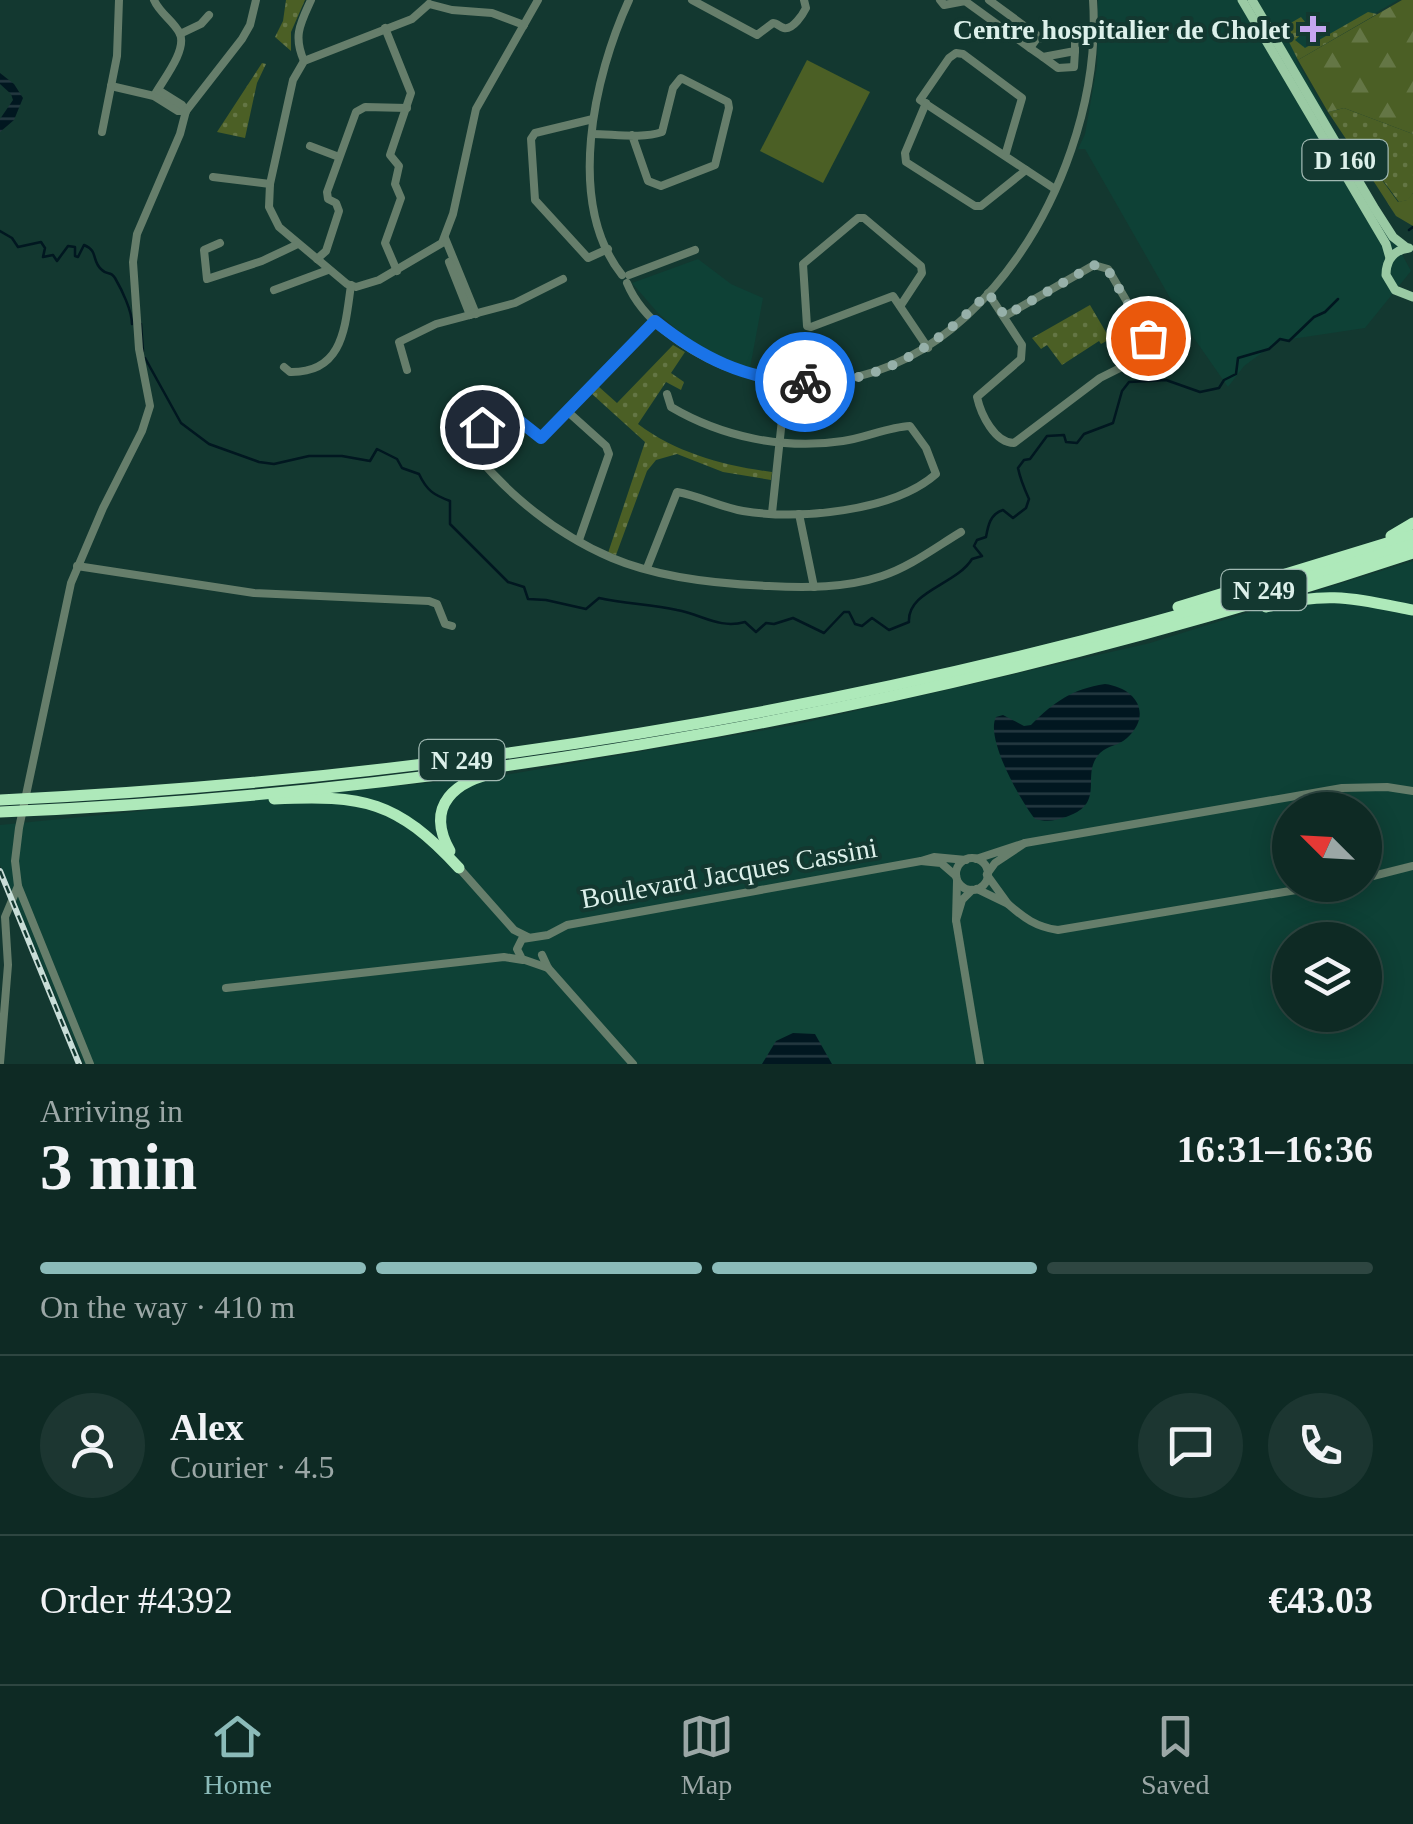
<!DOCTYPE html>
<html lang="en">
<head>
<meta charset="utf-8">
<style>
  body { margin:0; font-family:"Times New Roman",serif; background:#1c3631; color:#f1f3f6; height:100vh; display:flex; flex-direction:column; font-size:38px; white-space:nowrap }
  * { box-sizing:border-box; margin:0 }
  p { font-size:32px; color:#9ba7a6 }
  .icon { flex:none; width:55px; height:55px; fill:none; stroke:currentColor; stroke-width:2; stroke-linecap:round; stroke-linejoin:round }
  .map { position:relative; height:1064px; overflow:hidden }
  .details { display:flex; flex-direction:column; background:#0e2a24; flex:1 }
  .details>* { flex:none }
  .needle { width:65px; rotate:294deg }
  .fabs { position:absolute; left:1272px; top:792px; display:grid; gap:20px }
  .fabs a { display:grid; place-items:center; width:110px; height:110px; border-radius:50%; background:#0e2a24; box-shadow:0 5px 25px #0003,0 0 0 2px #2e4641; font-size:50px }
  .pin { position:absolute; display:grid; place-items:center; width:85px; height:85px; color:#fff; margin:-42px; border:5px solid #fff; border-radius:50%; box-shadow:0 2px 10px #0007 }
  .courier { position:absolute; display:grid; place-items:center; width:100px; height:100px; margin:-50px; border:8px solid #1a73e8; border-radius:50%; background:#fff; color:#222; box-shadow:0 2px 12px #0007 }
  .head em { font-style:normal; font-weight:800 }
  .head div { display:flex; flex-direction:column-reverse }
  .head { display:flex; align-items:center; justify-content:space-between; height:170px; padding:0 40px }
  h1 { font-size:65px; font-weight:800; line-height:75px }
  .bar { display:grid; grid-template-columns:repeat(4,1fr); gap:15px 10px; align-content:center; height:120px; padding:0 40px }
  .bar i { height:12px; border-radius:8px; background:#2e4641 }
  .bar .on { background:#8bbbb9 }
  .bar p { grid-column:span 4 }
  .line { display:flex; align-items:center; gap:25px; padding:0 40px; border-top:2px solid #2e4641 }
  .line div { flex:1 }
  .round { display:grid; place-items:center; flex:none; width:105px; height:105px; border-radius:52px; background:#1c3631 }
  .tabs { display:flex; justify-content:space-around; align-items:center; height:140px; border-top:2px solid #2e4641; background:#0e2a24; font-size:28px; color:#9ba7a6 }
  .tabs a { display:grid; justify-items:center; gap:5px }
  .tabs .on { color:#8bbbb9 }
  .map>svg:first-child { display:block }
  .built { fill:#0e4136; fill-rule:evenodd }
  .grass { fill:url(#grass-dots) }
  .forest { fill:url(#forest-firs) }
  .garden { fill:#4b5f25 }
  .water { fill:url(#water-rules) }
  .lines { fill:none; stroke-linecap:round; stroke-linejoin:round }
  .stream { stroke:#011720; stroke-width:2.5 }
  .minor { stroke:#667e6b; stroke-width:8 }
  .major { stroke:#9acaa4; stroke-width:9 }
  .highway { stroke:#aee9ba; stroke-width:11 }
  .rail-casing { stroke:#c8ddd7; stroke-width:6 }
  .rail { stroke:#133830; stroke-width:2.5; stroke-dasharray:8; stroke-linecap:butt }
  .done { stroke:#96b0a9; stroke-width:10; stroke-dasharray:0 18 }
  .route { stroke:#1a73e8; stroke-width:12 }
  .poi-dot { fill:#c6a6f0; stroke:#133830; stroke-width:4 }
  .labels { text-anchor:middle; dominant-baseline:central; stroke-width:8; stroke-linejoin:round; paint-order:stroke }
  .shield { fill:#133830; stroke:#a0b9b2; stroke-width:2.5 }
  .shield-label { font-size:25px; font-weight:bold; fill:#dcf0ea }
  .poi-label { font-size:28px; font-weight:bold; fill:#dcf0ea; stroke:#133830; text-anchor:end }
  .street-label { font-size:28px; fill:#dcf0ea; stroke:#133830 }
</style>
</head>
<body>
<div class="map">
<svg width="1413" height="1064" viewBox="0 0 1413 1064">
  <defs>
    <pattern id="grass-dots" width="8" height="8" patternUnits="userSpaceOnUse" patternTransform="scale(2.5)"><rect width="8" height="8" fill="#4b5f25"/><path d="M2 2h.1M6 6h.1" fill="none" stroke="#647645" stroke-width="1.8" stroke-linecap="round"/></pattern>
    <pattern id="forest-firs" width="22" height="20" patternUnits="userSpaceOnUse" patternTransform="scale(2.5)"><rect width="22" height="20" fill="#4b5f25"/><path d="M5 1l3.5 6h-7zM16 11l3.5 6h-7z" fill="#647645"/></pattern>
    <pattern id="water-rules" width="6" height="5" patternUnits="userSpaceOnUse" patternTransform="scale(2.5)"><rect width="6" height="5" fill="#011720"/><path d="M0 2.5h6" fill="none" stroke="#253941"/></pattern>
  </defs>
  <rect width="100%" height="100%" fill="#133830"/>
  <g class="built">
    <polygon points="1098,0 1398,0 1296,59 1411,271 1365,328 1278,341 1244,366 1228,387 1189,331 1085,149 1078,149 1085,134 1097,66"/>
    <polygon points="698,259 731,284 763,298 750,368 716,355 684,336 658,313 632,283"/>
    <path d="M1413 561V1064H84L0 865V825L499 776 794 725 1150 643ZM1290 810H1365V885H1290ZM1290 940H1365V1015H1290Z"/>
  </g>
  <g class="grass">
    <polygon points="286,0 305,0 291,32 291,51 275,37 283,21"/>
    <polygon points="1368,12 1377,14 1298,60 1282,28 1301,17 1309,27 1295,40 1305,48"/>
    <polygon points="262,63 266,64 257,83 245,138 217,132"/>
    <polygon points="1344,108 1413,134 1413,193 1408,200 1399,202 1364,155 1358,157 1328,112"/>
    <polygon points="1090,305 1110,339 1101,344 1099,341 1062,365 1047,345 1041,349 1032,338"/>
    <path d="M673 345 685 352 671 373 684 382 681 390 666 382 638 424C676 453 725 466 772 472L771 480 723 472 677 454 656 460 647 471 616 555 608 553 645 442 592 394 598 386 617 403Z"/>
  </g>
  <g class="forest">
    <polygon points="1402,0 1413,0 1413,134 1344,108 1328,112 1298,60"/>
    <polygon points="1363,154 1398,202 1407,200 1413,193 1413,226 1396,216 1358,157"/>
  </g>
  <polygon class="garden" points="807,60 870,92 823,183 760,151"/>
  <g class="water">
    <polygon points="0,73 14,84 23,98 14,120 0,132 0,119 13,100 11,94 0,84"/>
    <path d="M1105 684C1136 688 1153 714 1127 738 1119 746 1108 745 1100 753 1079 775 1108 803 1066 817 1055 821 1046 822 1035 819 1020 800 985 738 996 717L1003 715 1024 726 1031 725C1054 702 1072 689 1105 684Z"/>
    <polygon points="793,1033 815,1034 832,1064 762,1064 776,1041"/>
  </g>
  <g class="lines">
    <g class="stream">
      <polyline points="1409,230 1413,227"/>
      <path d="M0 231 12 238 18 247 41 242 45 248 43 257 53 255 57 261 68 246 75 247V256L78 257 84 245C99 251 91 261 102 270 108 276 110 270 115 278 122 290 132 311 132 324"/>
      <polyline points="141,324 143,351"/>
      <path d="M145 358 181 423 209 444 259 462 274 464 309 456H342L370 461 377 449 397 459 402 468 419 474C427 491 434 495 450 501V524L508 582 524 587 528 599 546 600 586 609 599 598C625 604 650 604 677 610 703 615 719 629 745 622L756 632 766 623 774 624 793 618 824 633 844 612H849L855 624 862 626 872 618 889 630 909 622C907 591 956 585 972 559L982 556 974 546 977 540 986 537C988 526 990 514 1003 510L1013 518 1026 508 1029 499C1024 488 1020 478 1018 468L1024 460 1030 459 1047 436 1064 435 1066 442 1077 443 1084 434 1113 423 1122 391 1129 382 1166 380 1200 392 1219 388 1224 380 1236 374 1238 358 1269 349 1280 339 1289 341 1314 317 1325 312 1338 299"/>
    </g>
    <g class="minor">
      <path d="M154 0C160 14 174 21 180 34 187 51 162 81 154 96"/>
      <path d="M692 0 757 35 773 23C777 23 780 27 784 28 793 30 803 14 806 8L804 0"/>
      <polyline points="940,0 944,5 965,1 1030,48 1038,37"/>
      <polyline points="989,0 1042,39 1075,37 1075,51 1043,57 1030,48"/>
      <polyline points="429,4 412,19 304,61 293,80 270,184 269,207 279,227 347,284 356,287 379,280 442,243 453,214 476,109 538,0"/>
      <polyline points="429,4 452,10 492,13 524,25"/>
      <polyline points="385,28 411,93 390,155 399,166 395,184 401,198 385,243 397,271"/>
      <polyline points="180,34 201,24 209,15"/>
      <polyline points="1043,57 1058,68 1074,67 1075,51"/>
      <path d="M304 61C293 36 300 24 311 0"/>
      <polyline points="111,86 154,96 178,111 186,111"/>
      <polyline points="158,90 182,105 186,111"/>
      <polyline points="926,103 905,153 906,162 975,206 981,206 1026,170"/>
      <polyline points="593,119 535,133 531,139 535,200 588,258 608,249"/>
      <polyline points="102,132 117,56 119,0"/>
      <path d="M592 134C613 134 642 139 662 132L673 88 681 78 728 102 729 108 715 165 661 186 648 181 632 135"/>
      <polyline points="310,146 339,157"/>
      <polyline points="1005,156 1022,98 963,54 956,53 949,58 920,100 1055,189"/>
      <polyline points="213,177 270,184"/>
      <polyline points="445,238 476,314"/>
      <polyline points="220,243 204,250 207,279 262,261 298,244"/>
      <polyline points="317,259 326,251 339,211 336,203 328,199 327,192 356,112 365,107 407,108"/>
      <polyline points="449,262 470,315"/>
      <path d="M622 275C565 203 594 76 629 0"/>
      <polyline points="629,275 695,250"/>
      <path d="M627 283C642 320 686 350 722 365 940 453 1106 191 1093 0"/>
      <polyline points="274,290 328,270"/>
      <path d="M988 293 1022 345 1021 359 977 397C981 415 995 443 1014 443L1100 378 1142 357 1147 352 1148 338 1108 269 1094 265 1005 316"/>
      <polyline points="901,305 922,273 921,266 864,218 858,218 803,264 807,326 811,327 893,296 928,348"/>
      <path d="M284 367 290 372C344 373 345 326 351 285"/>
      <polyline points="407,370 399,342 436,324 515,303 563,279"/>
      <polyline points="567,411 606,446 609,454 579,540"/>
      <path d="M448 414C484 476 546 530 612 558 659 578 718 584 769 586 806 588 846 588 882 576 910 567 936 547 961 532"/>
      <polyline points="461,436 512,415 541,439 655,321"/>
      <polyline points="772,513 786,382"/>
      <polyline points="799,514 814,587"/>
      <polyline points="77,566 254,593 429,601 437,604 445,624 452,626"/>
      <path d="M647 568 677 492C700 496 720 507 743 511 798 520 893 512 936 474L926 448 910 426C888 427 865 438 843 441 784 450 722 437 671 407L667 394"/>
      <polyline points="1025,843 1342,788 1387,787 1413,791"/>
      <circle cx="972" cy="874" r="16"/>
      <polyline points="976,859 1025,843 995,863 987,874"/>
      <polyline points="459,868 514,930 528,937"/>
      <polyline points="956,876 941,863 921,861 934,857 966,860"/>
      <polyline points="1365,878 1413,866"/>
      <polyline points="957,881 956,920 962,900 972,890"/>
      <polyline points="18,886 90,1064"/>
      <polyline points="977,889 1008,904 987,875"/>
      <path d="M1008 904C1024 918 1036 927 1058 930L1326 885"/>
      <polyline points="956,920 980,1064"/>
      <polyline points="542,955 548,968 633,1064"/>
      <polyline points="548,968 522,959 517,949 522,939 548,935 567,925 921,861"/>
      <polyline points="226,988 504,957 523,960"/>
      <polyline points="0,1063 8,965 5,917 18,886 15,861 19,828 71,583 103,508 142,431 150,406 139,349 133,262 137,234 180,134 186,111 242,39 250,25 256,0"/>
    </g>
    <g class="major">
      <polyline points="1242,0 1386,244 1390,258"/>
      <polyline points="1252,0 1375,209 1393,237 1407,248"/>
      <path d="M1409 248C1394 250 1386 260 1386 275L1395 290 1413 297"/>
    </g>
    <g class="highway">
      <polyline points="1391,536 1413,523"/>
      <polyline points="1178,607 1413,535"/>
      <path d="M1266 607C1329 591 1351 598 1413 610"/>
      <path d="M274 799C364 795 396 800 459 868"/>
      <path d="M0 800C480 777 957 695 1413 544"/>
      <path d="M0 812C478 792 959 704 1413 553"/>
      <path d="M450 851C424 805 456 780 499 772"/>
    </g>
    <g class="rail-casing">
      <polyline id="rail" points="0,871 79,1064"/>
    </g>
    <use href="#rail" class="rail"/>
  </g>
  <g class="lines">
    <path class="done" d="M805 382C880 386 938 345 988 293L1005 316 1094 265 1108 270 1148 338"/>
    <path class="route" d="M482 427 512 415 541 438 655 321C700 357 745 380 805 382"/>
  </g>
  <path class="poi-dot" d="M1308 14h10v10h10v10h-10v10h-10v-10h-10v-10h10z"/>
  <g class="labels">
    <g class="shield">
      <rect x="1302.5" y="140" width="85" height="40" rx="8"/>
      <rect x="1221.5" y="570" width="85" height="40" rx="8"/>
      <rect x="419.5" y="740" width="85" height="40" rx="8"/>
    </g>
    <g class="shield-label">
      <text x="1345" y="160">D 160</text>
      <text x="1264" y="590">N 249</text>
      <text x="462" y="760">N 249</text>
    </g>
    <g class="poi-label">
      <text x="1290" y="29">Centre hospitalier de Cholet</text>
    </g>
    <g class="street-label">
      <text transform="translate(729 873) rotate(-10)">Boulevard Jacques Cassini</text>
    </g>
  </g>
</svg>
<div class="fabs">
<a><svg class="needle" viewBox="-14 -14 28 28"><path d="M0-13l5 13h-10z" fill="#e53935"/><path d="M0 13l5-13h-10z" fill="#9ba7a6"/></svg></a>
<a><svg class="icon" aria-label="layers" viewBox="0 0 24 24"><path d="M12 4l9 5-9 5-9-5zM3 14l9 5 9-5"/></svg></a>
</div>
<div class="pin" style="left:1148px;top:338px;background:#ea580c"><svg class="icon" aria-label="bag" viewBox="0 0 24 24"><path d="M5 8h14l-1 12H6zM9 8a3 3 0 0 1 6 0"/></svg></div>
<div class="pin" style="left:482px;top:427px;background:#1f2937"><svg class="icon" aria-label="home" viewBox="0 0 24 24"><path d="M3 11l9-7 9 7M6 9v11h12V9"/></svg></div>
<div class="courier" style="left:805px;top:382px"><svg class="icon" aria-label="bike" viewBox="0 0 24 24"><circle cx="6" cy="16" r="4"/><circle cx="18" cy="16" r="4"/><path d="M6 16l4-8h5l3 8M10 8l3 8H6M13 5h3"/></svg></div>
</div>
<section class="details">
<div class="head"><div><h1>3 min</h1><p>Arriving in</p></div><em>16:31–16:36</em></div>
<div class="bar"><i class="on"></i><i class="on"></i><i class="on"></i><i></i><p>On the way · 410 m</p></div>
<div class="line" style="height:180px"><a class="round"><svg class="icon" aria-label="person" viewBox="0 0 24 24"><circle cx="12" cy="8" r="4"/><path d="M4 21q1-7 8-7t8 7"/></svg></a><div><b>Alex</b><p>Courier · 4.5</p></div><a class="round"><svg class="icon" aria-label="chat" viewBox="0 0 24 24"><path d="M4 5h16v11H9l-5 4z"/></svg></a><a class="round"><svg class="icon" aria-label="phone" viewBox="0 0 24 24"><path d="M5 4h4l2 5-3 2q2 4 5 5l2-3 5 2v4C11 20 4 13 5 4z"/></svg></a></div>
<div class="line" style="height:130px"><div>Order #4392</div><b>€43.03</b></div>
</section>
<nav class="tabs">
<a class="on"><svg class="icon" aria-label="home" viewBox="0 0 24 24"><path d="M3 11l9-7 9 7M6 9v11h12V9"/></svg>Home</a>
<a><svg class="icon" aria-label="map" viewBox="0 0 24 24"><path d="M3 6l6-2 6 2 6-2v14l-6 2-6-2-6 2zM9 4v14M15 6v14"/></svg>Map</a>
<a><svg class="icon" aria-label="saved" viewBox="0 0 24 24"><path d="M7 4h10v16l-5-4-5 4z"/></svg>Saved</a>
</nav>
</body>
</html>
